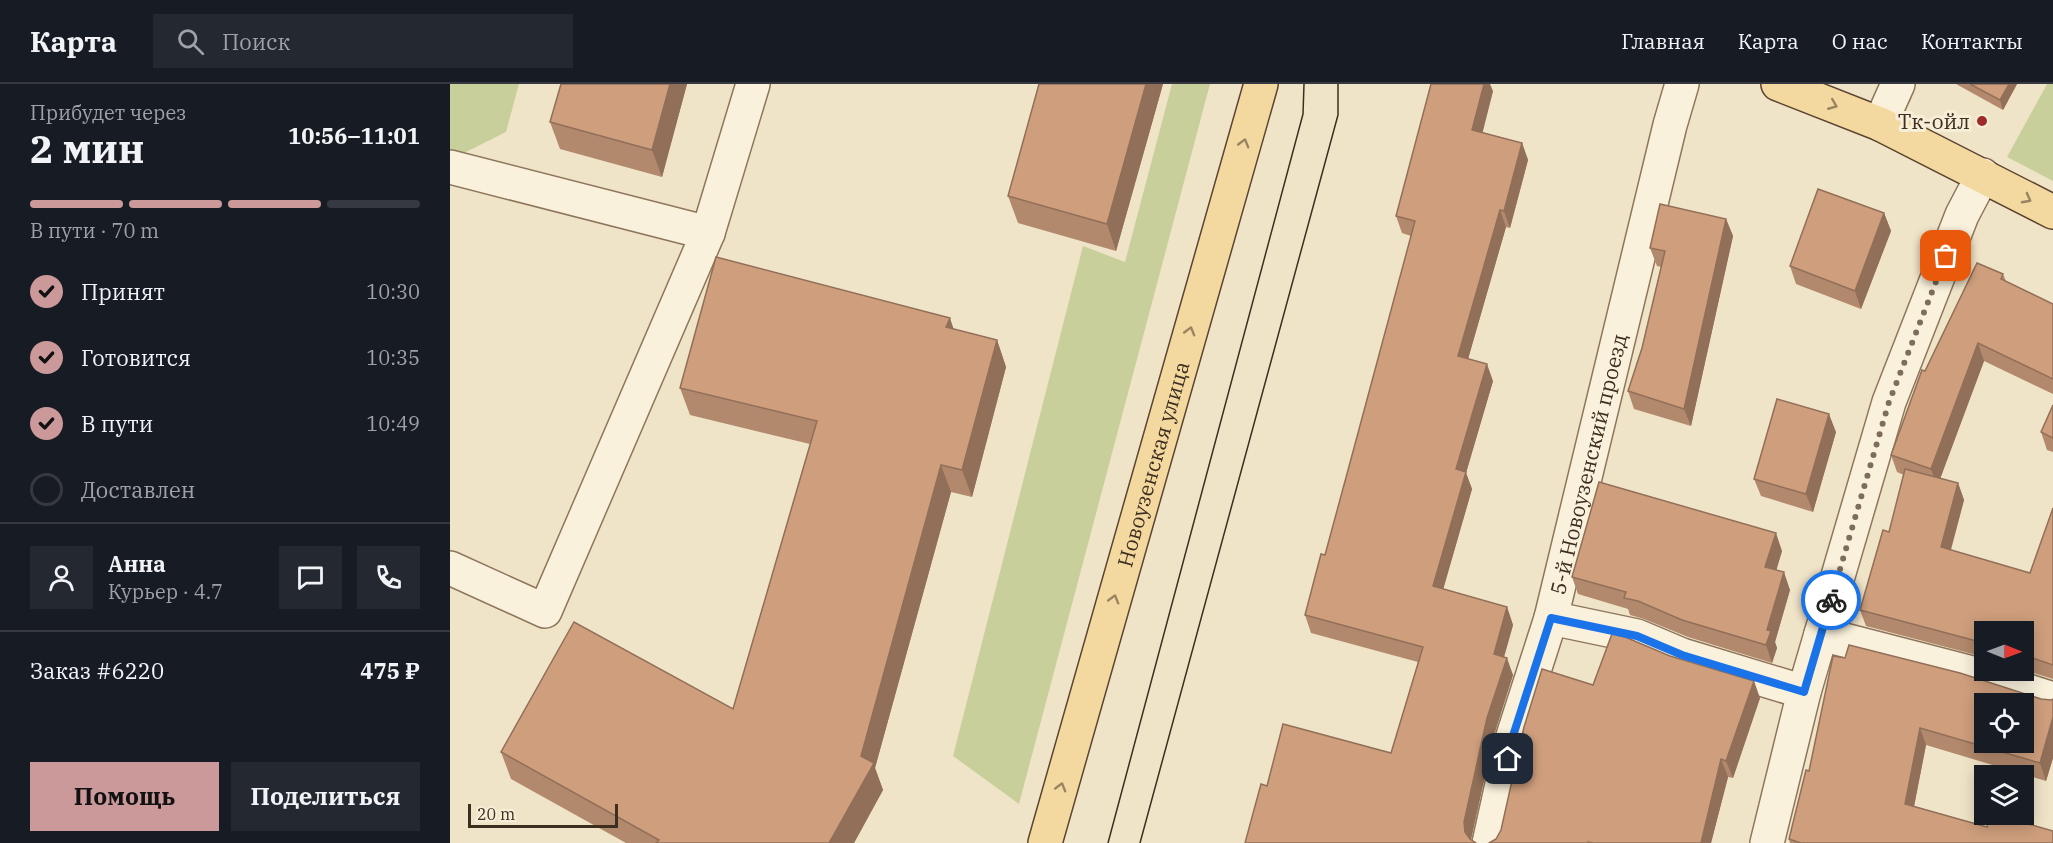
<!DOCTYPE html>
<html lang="ru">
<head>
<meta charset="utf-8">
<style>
  body { margin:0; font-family:"IBM Plex Serif",serif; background:#242831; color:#f1f3f6; height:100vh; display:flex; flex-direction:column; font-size:22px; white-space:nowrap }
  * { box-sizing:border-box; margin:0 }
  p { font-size:20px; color:#9ea1a6 }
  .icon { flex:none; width:33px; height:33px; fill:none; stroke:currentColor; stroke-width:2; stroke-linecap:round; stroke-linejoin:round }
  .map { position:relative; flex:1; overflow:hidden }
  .drawer { display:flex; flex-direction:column; background:#171b24; width:450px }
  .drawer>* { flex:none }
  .needle { width:39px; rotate:91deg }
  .controls { position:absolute; left:1524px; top:537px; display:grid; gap:12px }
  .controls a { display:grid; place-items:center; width:60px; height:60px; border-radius:0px; background:#171b24; box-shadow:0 3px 15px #0003; font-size:30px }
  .scale { position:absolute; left:18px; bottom:15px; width:150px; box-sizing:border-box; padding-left:6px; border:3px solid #3d2e20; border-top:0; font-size:16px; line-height:21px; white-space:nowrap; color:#3d2e20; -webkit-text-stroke:4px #f7eed8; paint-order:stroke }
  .pin { position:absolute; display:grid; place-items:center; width:51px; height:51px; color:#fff; margin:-26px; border-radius:12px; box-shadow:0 3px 9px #0006 }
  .courier { position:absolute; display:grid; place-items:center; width:60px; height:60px; margin:-30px; border:4px solid #1a73e8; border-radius:50%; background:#fff; color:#222; box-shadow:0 2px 8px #0007 }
  .head em { font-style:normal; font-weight:700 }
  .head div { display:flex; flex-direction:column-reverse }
  .head { display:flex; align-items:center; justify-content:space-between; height:102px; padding:0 30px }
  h1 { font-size:39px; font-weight:700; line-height:45px }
  .bar { display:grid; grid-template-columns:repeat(4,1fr); gap:9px 6px; align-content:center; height:72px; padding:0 30px }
  .bar i { height:8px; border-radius:4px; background:#363941 }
  .bar .current { background:#cc999b }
  .bar p { grid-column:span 4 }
  .line { display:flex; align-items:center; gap:15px; padding:0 30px; border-top:2px solid #363941 }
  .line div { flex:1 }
  .round { display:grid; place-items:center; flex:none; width:63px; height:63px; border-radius:0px; background:#242831 }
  ol { padding:0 30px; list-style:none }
  li { display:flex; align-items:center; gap:18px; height:66px }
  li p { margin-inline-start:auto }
  li .icon { padding:6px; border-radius:50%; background:#cc999b; color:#111; stroke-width:4 }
  li:last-child { color:#9ea1a6 }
  li i { width:33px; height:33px; border:3px solid #363941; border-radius:50% }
  .action { display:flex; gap:12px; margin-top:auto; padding:12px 30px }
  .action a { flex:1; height:69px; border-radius:0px; background:#cc999b; color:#111; font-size:24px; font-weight:700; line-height:69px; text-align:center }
  .action a+a { background:#242831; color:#f1f3f6 }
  header { display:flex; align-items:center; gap:36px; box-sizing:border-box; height:84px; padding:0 30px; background:#171b24; border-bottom:2px solid #363941 }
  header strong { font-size:28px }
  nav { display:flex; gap:33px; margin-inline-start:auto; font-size:21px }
  .search { width:420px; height:54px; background:#242831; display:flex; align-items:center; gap:15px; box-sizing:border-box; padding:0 21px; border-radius:0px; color:#9ea1a6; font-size:22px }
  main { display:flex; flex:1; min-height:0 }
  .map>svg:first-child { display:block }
  .green { fill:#c9cf9b }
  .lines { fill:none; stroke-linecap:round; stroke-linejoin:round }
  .minor-casing { stroke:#8d765c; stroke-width:36 }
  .major-casing { stroke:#5b4430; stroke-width:36 }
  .minor { stroke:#faf1dc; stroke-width:33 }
  .major { stroke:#f3d9a0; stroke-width:33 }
  .tram { stroke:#3d2e20; stroke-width:1.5 }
  .wall { fill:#b2896c }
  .shaded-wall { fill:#916f58 }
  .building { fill:#cf9f7d; stroke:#916f58; stroke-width:1.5; fill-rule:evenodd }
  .oneway { stroke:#988460 }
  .done { stroke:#7c6e5b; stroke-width:6; stroke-dasharray:0 10.8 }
  .route { stroke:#1a73e8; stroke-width:8 }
  .poi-dot { fill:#9e2a2b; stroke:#f7eed8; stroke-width:2 }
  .labels { text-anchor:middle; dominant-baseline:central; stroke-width:6; stroke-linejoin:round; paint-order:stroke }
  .poi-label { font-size:21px; fill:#3d2e20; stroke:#f7eed8; text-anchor:end }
  .street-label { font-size:21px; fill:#3d2e20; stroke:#f7eed8 }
</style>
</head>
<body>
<header>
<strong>Карта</strong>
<div class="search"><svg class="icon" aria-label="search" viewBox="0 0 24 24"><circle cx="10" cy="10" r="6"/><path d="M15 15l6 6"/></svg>Поиск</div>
<nav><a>Главная</a><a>Карта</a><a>О нас</a><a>Контакты</a></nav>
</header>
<main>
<section class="drawer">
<div class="head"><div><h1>2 мин</h1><p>Прибудет через</p></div><em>10:56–11:01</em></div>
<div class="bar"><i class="current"></i><i class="current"></i><i class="current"></i><i></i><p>В пути · 70 m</p></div>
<ol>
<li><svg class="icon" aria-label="check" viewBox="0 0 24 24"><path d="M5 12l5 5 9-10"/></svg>Принят<p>10:30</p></li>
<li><svg class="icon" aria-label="check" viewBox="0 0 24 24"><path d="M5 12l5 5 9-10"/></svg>Готовится<p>10:35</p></li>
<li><svg class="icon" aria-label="check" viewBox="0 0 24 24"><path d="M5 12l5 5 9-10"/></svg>В пути<p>10:49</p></li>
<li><i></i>Доставлен</li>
</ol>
<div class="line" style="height:108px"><a class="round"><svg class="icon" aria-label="person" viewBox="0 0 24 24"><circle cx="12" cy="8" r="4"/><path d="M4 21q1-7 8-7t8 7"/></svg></a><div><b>Анна</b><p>Курьер · 4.7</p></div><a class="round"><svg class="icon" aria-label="chat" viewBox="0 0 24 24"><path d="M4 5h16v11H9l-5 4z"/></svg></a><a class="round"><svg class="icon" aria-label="phone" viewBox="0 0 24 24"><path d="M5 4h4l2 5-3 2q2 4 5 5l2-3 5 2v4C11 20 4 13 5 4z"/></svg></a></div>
<div class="line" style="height:78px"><div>Заказ #6220</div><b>475 ₽</b></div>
<div class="action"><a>Помощь</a><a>Поделиться</a></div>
</section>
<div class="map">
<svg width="1603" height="759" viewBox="0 0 1603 759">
  <rect width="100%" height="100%" fill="#f0e4c8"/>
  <g class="green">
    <polygon points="0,0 69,0 56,48 12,70 0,66"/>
    <polygon points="722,0 760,0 569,720 503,672 633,162 675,178"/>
    <polygon points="1597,0 1603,0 1603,97 1557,73"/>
  </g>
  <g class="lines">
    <g class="minor-casing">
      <g id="minor">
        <polyline points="1430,40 1448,0"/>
        <polyline points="0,83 258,149"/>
        <polyline points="0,484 95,527 258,149 303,0"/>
        <polyline points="1101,534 1187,552 1232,571 1354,608"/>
        <polyline points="1371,550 1522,589 1603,615"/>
        <path id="s1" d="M1039 759 1062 655 1101 534 1220 41 1232 0"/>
        <polyline points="1317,759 1354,608 1439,318 1512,131 1533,91"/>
      </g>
    </g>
    <g class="major-casing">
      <g id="major">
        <polyline points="1328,0 1430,40 1603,128"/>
        <path id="s2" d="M595 759 811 0"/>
      </g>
    </g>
    <use href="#minor" class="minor"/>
    <use href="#major" class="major"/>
    <g class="tram">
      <polyline points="658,759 853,30 854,0"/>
      <polyline points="690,759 888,31 888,0"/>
    </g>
  </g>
  <g class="wall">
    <polygon points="111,0 237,0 212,93 110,65 100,38"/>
    <polygon points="713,0 666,167 568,139 558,112"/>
    <polygon points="1506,0 1567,0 1553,26"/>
    <polygon points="1043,7 1032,48 1072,59 1078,76 1060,144 1056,143 1018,275 1043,297 1016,389 1022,405 993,505 1057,523 1063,541 1054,573 1063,591 1044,651 1021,756 817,702 941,669 968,578 861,549 855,531 875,471 901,375 961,152 952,149 946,132"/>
    <polygon points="1434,129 1441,147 1411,225 1346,200 1340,182"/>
    <polygon points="1276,135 1283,152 1241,342 1184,325 1178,307 1192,264 1211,183 1207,182 1200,164"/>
    <polygon points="1553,190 1556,197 1603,220 1603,310 1534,277 1490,395 1508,399 1514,416 1501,466 1580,489 1603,424 1603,595 1574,586 1574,548 1534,548 1534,573 1416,542 1410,526 1439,448 1454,391 1447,388 1441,371 1475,287"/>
    <polygon points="503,245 547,256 556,283 522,413 501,408 425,684 433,706 404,759 176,759 61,695 51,668 283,625 360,360 240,331 230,304"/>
    <polygon points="1603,321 1603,368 1597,366 1591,348"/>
    <polygon points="1386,348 1363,428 1311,412 1304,395"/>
    <polygon points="1332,467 1326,486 1340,506 1325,558 1327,564 1322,579 1238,553 1194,535 1180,531 1178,525 1128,510 1122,493"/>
    <polygon points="1383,572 1591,615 1601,616 1603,615 1603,674 1596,697 1476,661 1464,722 1537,743 1603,759 1340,759 1339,755 1359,687"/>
    <polygon points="1143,601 1310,614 1283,694 1278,693 1261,759 1039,759 1046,755"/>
  </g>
  <g class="shaded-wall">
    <polygon points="220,0 237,0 212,93 202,66"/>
    <polygon points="696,0 713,0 666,167 657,140"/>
    <polygon points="1034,0 1040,0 1043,7 1029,63 1022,46"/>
    <polygon points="1559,0 1567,0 1553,26 1550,16"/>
    <polygon points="1072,59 1078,76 1060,144 1054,127"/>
    <polygon points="1050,126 1056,143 1014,289 1008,272"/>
    <polygon points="1434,129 1441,147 1411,225 1405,207"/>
    <polygon points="1276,135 1283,152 1241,342 1234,325"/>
    <polygon points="500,234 509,261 496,243"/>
    <polygon points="547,256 556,283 522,413 512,386"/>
    <polygon points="1528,259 1534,277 1487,403 1481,385"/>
    <polygon points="1037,280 1043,297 1016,389 1022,405 989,520 983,502 1006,385"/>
    <polygon points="1379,330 1386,348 1363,428 1356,410"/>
    <polygon points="491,381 501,408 425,684 433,706 404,759 379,759 411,672"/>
    <polygon points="1508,399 1514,416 1497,479 1491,463"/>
    <polygon points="1326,449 1332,467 1322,501 1315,483"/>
    <polygon points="1334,488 1340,506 1325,558 1327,564 1322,579 1316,561 1317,546"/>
    <polygon points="1057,523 1063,541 1050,587 1044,570"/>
    <polygon points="1057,574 1063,591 1044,651 1021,755 1021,759 1015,748 1014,738 1037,634"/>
    <polygon points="1304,597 1310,614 1283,694 1276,677"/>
    <polygon points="1603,633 1603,674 1596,697 1590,679"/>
    <polygon points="1470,644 1476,661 1461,738 1455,720"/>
    <polygon points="1271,675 1278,693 1261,759 1251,759"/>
  </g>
  <g class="building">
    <polygon points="111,0 220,0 202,66 100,38"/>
    <polygon points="589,0 696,0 657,140 558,112"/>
    <polygon points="981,0 1034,0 1022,46 1072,59 1054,127 1050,126 1008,272 1037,280 1006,385 1016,388 983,502 1057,523 1044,570 1057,574 1037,634 1014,738 1015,748 1020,755 1026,759 795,759 811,700 817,702 833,640 941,669 973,563 855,531 871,470 875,471 901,375 965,137 946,132"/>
    <polygon points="1520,0 1559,0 1550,16"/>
    <polygon points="1368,105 1434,129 1405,207 1340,182"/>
    <polygon points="1210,120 1276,135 1234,325 1178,307 1192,264 1215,167 1200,164"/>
    <polygon points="266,173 500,234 496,243 547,256 512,386 491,381 411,672 424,679 379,759 206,759 209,756 51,668 124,538 283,625 367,337 230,304"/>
    <polygon points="1527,179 1553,190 1551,195 1603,220 1603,295 1528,259 1481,385 1441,371 1472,286 1475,287"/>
    <polygon points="1327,315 1379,330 1356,410 1304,395"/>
    <polygon points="1603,321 1603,354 1591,348"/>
    <polygon points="1455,385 1508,399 1491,463 1580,489 1603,424 1603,581 1574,571 1574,548 1534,548 1534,559 1410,526 1433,446 1439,448"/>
    <polygon points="1149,398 1326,449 1315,483 1334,488 1317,546 1321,547 1316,561 1232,536 1188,517 1174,514 1176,508 1122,493"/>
    <polygon points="1162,550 1175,553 1220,572 1304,597 1276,677 1271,675 1251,759 1143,759 1138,758 1137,759 1039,759 1046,755 1051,746 1074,643 1092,585 1143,601"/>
    <path d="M1399 561 1510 589 1591 615 1601 616 1603 615V633L1590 679 1470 644 1455 720 1537 743 1541 730H1543L1603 747V759H1351L1339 755 1356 686 1359 687 1383 572 1395 574ZM1534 620H1574V658H1534Z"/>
  </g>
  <defs><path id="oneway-chevron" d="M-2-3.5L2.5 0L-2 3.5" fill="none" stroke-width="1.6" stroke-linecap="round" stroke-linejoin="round" transform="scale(1.5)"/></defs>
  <g class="oneway">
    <use href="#oneway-chevron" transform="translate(1383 21) rotate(22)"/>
    <use href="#oneway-chevron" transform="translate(794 59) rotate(-74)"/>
    <use href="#oneway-chevron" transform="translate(1577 115) rotate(28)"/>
    <use href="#oneway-chevron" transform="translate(740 247) rotate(-74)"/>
    <use href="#oneway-chevron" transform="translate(664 515) rotate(-74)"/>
    <use href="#oneway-chevron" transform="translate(611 703) rotate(-74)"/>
  </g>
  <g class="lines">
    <polyline class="done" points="1381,516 1439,318 1496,172"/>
    <polyline class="route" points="1058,675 1062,655 1101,534 1187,552 1232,571 1354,608 1381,516"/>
  </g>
  <circle class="poi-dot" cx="1532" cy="37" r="6"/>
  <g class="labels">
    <g class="poi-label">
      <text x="1520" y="37">Тк-ойл</text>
    </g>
    <g class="street-label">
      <text stroke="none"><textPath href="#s2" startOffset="394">Новоузенская улица</textPath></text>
      <text stroke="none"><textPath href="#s1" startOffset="392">5-й Новоузенский проезд</textPath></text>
    </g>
  </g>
</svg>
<div class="controls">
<a><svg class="needle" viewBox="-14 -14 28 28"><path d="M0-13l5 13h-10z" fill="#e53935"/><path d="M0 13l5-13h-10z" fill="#9ea1a6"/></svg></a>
<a><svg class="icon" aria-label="locate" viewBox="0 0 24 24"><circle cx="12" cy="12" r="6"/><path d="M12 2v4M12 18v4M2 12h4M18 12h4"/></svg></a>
<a><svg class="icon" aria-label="layers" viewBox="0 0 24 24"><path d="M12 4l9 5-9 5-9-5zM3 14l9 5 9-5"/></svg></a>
</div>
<div class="scale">20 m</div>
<div class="pin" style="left:1496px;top:172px;background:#ea580c"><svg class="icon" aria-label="bag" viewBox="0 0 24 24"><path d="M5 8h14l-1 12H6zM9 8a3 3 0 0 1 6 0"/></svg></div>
<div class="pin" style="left:1058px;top:675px;background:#1f2937"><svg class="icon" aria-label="home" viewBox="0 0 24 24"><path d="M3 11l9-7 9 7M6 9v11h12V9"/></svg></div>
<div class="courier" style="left:1381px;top:516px"><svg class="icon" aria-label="bike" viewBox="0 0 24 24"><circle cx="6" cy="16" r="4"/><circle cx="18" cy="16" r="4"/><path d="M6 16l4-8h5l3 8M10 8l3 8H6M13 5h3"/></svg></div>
</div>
</main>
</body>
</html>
